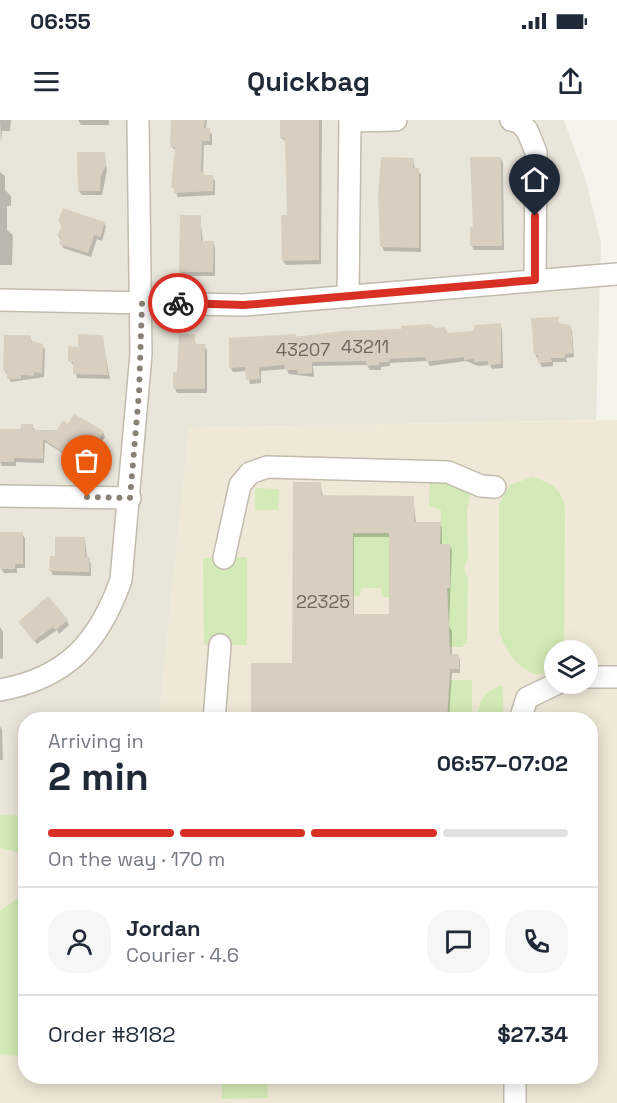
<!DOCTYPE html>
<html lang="en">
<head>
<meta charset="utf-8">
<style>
  body { margin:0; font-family:"Space Grotesk",sans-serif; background:#f6f6f7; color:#1f2937; height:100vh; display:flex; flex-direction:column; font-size:22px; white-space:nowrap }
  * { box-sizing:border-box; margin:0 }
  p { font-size:20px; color:#747a83 }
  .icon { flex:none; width:33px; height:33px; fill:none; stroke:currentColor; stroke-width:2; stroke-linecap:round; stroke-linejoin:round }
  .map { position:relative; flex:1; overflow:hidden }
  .panel { position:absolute; left:18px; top:592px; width:580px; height:372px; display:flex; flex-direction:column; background:#fff; border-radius:24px; box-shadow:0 3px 15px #0003 }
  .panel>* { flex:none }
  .tools { position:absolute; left:544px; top:520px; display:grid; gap:12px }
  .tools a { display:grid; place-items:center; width:54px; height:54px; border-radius:50%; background:#fff; box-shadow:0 3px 15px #0003; font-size:30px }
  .pin { position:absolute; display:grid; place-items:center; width:51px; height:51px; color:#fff; margin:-62px -26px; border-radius:50% 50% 50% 0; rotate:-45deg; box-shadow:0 0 6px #0007 }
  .pin .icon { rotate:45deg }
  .courier { position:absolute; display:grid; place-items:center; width:60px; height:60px; margin:-30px; border:4px solid #d93025; border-radius:50%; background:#fff; color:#222; box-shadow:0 2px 8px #0007 }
  .head em { font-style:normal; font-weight:700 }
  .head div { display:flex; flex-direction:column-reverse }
  .head { display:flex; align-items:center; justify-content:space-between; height:102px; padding:0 30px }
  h1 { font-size:39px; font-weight:700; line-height:45px }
  .bar { display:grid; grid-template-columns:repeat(4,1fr); gap:9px 6px; align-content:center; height:72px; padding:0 30px }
  .bar i { height:8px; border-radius:4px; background:#e0e1e3 }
  .bar .current { background:#d93025 }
  .bar p { grid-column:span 4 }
  .line { display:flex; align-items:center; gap:15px; padding:0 30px; border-top:2px solid #e0e1e3 }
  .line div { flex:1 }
  .round { display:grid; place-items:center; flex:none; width:63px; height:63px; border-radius:24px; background:#f6f6f7 }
  .status { display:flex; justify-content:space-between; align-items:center; height:42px; padding:0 30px; background:#fff; direction:ltr }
  .status svg { height:16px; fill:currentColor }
  header { display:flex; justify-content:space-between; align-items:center; height:78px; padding:0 30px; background:#fff; font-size:27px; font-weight:700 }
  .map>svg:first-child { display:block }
  .residential { fill:#eae5da }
  .education { fill:#efe8d6; fill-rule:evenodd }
  .green { fill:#d2eab5 }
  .shadow { fill:#0003; fill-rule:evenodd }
  .building { fill:#d8cfc1; fill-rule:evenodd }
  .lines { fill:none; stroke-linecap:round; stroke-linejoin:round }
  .minor-casing { stroke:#c2bbae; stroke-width:24 }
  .minor { stroke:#fff; stroke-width:21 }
  .done { stroke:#878178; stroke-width:6; stroke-dasharray:0 10.8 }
  .route { stroke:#d93025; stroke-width:8 }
  .labels { text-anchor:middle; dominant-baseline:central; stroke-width:5; stroke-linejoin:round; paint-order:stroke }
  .number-label { font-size:18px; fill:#6e675b }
</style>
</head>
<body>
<div class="status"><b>06:55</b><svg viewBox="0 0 49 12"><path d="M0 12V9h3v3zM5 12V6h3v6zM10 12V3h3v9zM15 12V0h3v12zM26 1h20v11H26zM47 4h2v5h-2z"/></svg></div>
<header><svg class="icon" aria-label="menu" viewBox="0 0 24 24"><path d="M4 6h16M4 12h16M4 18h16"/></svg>Quickbag<svg class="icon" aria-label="share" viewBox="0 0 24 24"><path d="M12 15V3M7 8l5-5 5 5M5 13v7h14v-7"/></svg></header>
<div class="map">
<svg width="617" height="983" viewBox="0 0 617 983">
  <rect width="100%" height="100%" fill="#f6f3ec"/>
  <polygon class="residential" points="0,0 564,0 587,64 601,123 596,300 189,308 159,600 26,600 25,710 0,708"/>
  <path class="education" d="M617 300V983H0V708L25 710 26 957H591V600H159L189 308ZM555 531H588V564H555Z"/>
  <g class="green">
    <path d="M430 357 472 366 467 390 468 438C464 444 463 453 468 458L467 524H463V527H450L447 468H450V425L440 424 441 390 429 386Z"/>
    <path d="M532 357C550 362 564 370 565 390L564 531H555V548C530 568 504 533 499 510V384L510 365Z"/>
    <polygon points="255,368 279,369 278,390 255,390"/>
    <polygon points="353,413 389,413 389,477 382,477 381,468 361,468 360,476 353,476"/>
    <polygon points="247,437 247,525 204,525 203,438"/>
    <polygon points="450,560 472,560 472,600 447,600"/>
    <path d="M502 565 504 600H477C480 579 482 573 502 565Z"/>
    <polygon points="0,695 25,696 25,734 0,728"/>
    <polygon points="25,772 26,937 24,937 0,934 0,791"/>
    <polygon points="222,957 267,957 268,978 222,979"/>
  </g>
  <g class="shadow">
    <polygon points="0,0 11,0 10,11 2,11 1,24"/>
    <polygon points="109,0 109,5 81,5 78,0"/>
    <polygon points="172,0 207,0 206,9 212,14 212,25 204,25 203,53 205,57 212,57 215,61 215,75 178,77 173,67 176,31 172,27"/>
    <polygon points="280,0 322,0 321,144 286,145 283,141 288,97 287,22 280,17"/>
    <polygon points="104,33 107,50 102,75 82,75 79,71"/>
    <polygon points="501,38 503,43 504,130 474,130 472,126 474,108"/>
    <polygon points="413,39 415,49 421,54 421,132 384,131 382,126"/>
    <polygon points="0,52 5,56 5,70 11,76 11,86 7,86 7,110 13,115 12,145 0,145"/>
    <polygon points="200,97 203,122 213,122 215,127 215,156 183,156 180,152"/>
    <polygon points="59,101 104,103 106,107 102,121 97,119 91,137 63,128 59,116 62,106"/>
    <polygon points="557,198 559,205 570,207 572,211 574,237 566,238 567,242 553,242 553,246 542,247 535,234"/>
    <polygon points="500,205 502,209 503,248 492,249 490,245 478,246 466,241 430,246 427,241 390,243 390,246 381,247 381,250 370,250 367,245 313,246 314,257 289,254 286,249 261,251 261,263 250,264 247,251 233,252 231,248 295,216 297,218 445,209 448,214 474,213"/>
    <polygon points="194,215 196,226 204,226 207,230 207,273 177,273 175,269 179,253"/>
    <polygon points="102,216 110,259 77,258 74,246 70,241 79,228"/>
    <polygon points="30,217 33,223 42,225 45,230 44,257 11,262 5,251"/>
    <polygon points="32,306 35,310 103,312 105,317 98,328 90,332 80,344 45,322 44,343 16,342 16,346 2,346 0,342 22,311"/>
    <path d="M320 364 323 376 413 377 416 403H440L442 407V426H450L452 430 449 506 452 511V536H458L460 540V553H452L449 600H253L294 544ZM354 417H391V496H354Z"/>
    <polygon points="0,414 22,414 25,418 25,448 17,448 17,453 4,453 0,447"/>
    <polygon points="85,419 87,438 91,443 91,456 53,455 51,451 56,438"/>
    <polygon points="67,501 69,505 59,514 57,510 37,524 22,506"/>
    <polygon points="0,507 3,512 3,538 0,539"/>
    <polygon points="0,606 2,610 3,640 0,640"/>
  </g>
  <g class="building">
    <polygon points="171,0 205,0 204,8 210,8 210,21 202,21 201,52 204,52 204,55 213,55 213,71 174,73 174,68 171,68 175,27 170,27"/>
    <polygon points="280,0 319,0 319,140 282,141 281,95 287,95 285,18 280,17"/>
    <polygon points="77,32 105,32 106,46 101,55 100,71 78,71"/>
    <polygon points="381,37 414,38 413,48 419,48 419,128 380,127 378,74"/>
    <polygon points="470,37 501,37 502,126 470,126 470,107 473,107"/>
    <polygon points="63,88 105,102 100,117 94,115 88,133 59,124 61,117 57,116 62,105 58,101"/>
    <polygon points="180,95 201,95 201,121 214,121 213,152 179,152"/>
    <polygon points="558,197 558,203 571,205 573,233 565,234 565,238 551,238 552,242 538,243 538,235 534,235 531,198"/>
    <polygon points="501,203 501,244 488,245 488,241 474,242 474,239 464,240 464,237 426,242 426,237 389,239 389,242 379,242 379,245 366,246 366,241 312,242 312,253 298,254 298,250 285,250 284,245 259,247 260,259 246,260 245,247 229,248 229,218 296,214 296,217 341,211 401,209 401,206 430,204 436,208 445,207 446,213 473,211 475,205"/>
    <polygon points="78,214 103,215 108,255 73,254 73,242 68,242 68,226 78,227"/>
    <polygon points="179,214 195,214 195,224 205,224 205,269 173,269 173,252 177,252"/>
    <polygon points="4,215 31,215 31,221 43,224 42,253 34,252 34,256 21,255 21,259 7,259 7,251 3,251"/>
    <polygon points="74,294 104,311 96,324 88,327 77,341 43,319 43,339 14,338 14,342 0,342 0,309 21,309 21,304 33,304 33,310 56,311 63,300 68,304"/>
    <path d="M293 362H321V375L414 376V402H441L440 424H450V468H447L450 534H459V549H450L447 600H251V543H292ZM353 413H389V494H353Z"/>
    <polygon points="0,412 23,412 23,444 15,444 15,449 0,449"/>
    <polygon points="55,417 85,417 85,437 90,437 89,452 49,451 50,436 55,436"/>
    <polygon points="48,476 68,500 56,510 53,507 34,521 18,502"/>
  </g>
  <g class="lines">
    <g class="minor-casing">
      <g id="minor">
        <polyline points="511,0 519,2 527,10 536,32 535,160"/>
        <polyline points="350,1 396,0"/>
        <polyline points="348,177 350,0"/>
        <polyline points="0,180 244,185 617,154"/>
        <polyline points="0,376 130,378"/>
        <polyline points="224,438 240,365 250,353 267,347 448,352 481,366 495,367"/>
        <polyline points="588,557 617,557"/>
        <path d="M0 570C67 558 99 522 121 460L141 234 138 0"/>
        <polyline points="214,600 220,525"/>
        <polyline points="520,600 527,578 556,564"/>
        <polyline points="515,983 515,957"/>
      </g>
    </g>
    <use href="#minor" class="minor"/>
  </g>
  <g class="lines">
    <polyline class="done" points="87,377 130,378 139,273 142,183 178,183"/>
    <polyline class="route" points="178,183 244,185 535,160 535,96"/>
  </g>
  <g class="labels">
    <g class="number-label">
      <text x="365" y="226">43211</text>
      <text x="303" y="229">43207</text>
      <text x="323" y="481">22325</text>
    </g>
  </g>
</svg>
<div class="tools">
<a><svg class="icon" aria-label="layers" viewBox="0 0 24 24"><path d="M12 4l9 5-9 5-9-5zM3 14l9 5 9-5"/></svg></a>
</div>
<div class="pin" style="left:87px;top:377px;background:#ea580c"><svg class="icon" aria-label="bag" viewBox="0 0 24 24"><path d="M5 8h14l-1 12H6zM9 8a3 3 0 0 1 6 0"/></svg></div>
<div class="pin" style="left:535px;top:96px;background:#1f2937"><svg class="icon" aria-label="home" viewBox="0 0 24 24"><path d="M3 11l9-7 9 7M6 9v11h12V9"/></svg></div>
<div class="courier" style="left:178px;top:183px"><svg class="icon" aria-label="bike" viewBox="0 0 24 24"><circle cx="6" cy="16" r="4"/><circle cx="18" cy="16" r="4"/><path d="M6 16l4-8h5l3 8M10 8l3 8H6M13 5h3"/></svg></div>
<section class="panel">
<div class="head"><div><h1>2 min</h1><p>Arriving in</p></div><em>06:57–07:02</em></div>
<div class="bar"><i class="current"></i><i class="current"></i><i class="current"></i><i></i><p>On the way · 170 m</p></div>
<div class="line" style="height:108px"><a class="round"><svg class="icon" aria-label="person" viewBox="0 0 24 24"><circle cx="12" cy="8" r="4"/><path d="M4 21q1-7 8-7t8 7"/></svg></a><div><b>Jordan</b><p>Courier · 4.6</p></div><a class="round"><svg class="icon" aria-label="chat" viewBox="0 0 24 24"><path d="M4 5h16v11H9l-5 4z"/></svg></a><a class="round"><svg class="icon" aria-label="phone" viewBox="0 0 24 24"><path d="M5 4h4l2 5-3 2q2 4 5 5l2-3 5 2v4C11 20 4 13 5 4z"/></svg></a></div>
<div class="line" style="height:78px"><div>Order #8182</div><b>$27.34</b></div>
</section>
</div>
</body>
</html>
